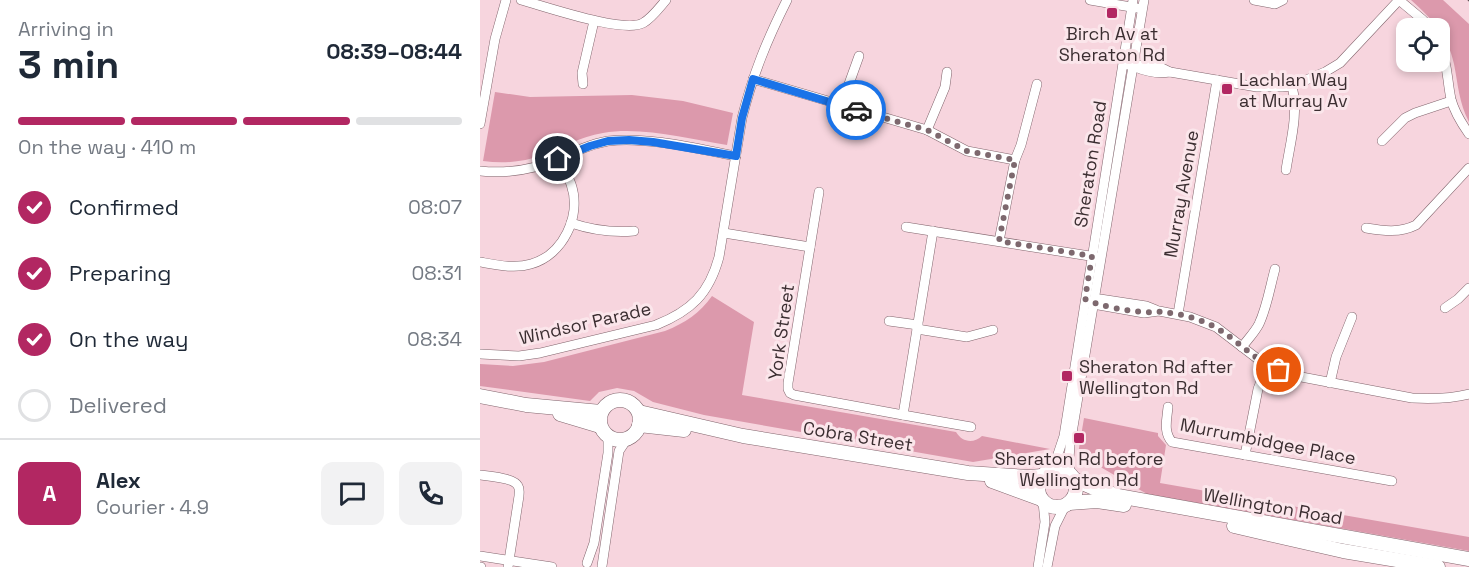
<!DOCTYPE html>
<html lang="en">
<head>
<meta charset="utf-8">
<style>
  body { margin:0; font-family:"Space Grotesk",sans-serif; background:#f2f2f3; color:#1f2937; height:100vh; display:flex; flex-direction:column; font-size:22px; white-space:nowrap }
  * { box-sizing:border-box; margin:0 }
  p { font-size:20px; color:#747a83 }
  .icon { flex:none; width:33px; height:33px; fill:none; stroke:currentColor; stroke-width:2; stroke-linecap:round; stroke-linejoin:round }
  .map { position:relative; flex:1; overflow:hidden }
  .sheet { display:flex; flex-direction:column; background:#fff; width:480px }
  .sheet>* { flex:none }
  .buttons { position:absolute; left:916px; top:18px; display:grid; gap:12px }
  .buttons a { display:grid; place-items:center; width:54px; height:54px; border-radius:12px; background:#fff; box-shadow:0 3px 9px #0003; font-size:30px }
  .pin { position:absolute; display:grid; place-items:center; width:51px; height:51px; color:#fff; margin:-26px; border:3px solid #fff; border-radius:50%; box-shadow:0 2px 6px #0007 }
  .courier { position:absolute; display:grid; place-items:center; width:60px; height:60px; margin:-30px; border:4px solid #1a73e8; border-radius:50%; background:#fff; color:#222; box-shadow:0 2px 8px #0007 }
  .head em { font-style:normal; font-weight:600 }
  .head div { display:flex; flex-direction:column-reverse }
  .head { display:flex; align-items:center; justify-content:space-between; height:102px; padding:0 18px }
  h1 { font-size:39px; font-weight:600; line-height:45px }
  .bar { display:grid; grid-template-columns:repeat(4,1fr); gap:9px 6px; align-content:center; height:72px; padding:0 18px }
  .bar i { height:8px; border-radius:4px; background:#e0e1e3 }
  .bar .on { background:#b22762 }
  .bar p { grid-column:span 4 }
  .line { display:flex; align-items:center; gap:15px; padding:0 18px; border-top:2px solid #e0e1e3 }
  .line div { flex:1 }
  .round { display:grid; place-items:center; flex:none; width:63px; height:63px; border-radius:12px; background:#f2f2f3 }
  ol { padding:0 18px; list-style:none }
  li { display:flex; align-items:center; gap:18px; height:66px }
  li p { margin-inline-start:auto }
  li .icon { padding:6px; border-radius:50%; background:#b22762; color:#fff; stroke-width:4 }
  li:last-child { color:#747a83 }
  li i { width:33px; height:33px; border:3px solid #e0e1e3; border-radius:50% }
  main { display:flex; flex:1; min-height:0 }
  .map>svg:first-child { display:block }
  .green { fill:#dc99ac }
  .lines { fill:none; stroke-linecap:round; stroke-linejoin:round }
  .minor-casing { stroke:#82656d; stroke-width:10 }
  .highway-casing { stroke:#82656d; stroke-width:15 }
  .minor { stroke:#fff; stroke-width:9 }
  .highway { stroke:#fff; stroke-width:14 }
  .rail { stroke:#645357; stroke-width:1.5; stroke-dasharray:8 8; stroke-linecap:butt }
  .done { stroke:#7d686e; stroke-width:6; stroke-dasharray:0 10.8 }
  .route { stroke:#1a73e8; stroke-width:8 }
  .poi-dot { fill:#b22762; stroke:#fbe6eb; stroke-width:2 }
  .labels { text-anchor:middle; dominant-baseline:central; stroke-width:6; stroke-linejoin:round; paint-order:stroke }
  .poi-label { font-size:18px; fill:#3b2e31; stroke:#fbe6eb }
  .street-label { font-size:18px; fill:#3b2e31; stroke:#fbe6eb }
</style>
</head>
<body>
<main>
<section class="sheet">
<div class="head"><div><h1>3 min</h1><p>Arriving in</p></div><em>08:39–08:44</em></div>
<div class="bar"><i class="on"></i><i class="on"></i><i class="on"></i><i></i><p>On the way · 410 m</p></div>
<ol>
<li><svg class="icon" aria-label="check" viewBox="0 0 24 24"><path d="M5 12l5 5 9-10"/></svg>Confirmed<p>08:07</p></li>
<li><svg class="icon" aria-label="check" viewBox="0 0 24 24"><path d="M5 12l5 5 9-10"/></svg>Preparing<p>08:31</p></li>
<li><svg class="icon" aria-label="check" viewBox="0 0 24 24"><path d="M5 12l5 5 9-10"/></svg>On the way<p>08:34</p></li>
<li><i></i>Delivered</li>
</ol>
<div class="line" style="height:108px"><b class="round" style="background:#b22762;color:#fff">A</b><div><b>Alex</b><p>Courier · 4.9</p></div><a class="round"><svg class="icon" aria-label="chat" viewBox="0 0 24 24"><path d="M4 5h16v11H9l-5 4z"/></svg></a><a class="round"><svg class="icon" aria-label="phone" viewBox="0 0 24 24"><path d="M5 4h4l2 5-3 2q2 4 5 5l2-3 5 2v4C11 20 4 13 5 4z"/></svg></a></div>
</section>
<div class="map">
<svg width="989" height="567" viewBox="0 0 989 567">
  <rect width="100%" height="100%" fill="#f7d5de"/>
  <g class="green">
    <path d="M931 0H963L989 24V122C979 103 978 84 974 64 968 35 952 19 931 0Z"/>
    <path d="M15 92 50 97 152 95 203 101 253 113 247 145C209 139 161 126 123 133 99 137 85 147 63 155 43 162 24 164 3 161Z"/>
    <path d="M232 296 274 322 262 395 476 432C482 442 493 444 502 436L570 449 493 462 224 415 173 402 154 391 137 388 119 392 110 401 0 386V364L33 366 64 362 185 331C205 323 220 313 232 296Z"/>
    <polygon points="604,418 678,433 678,436 686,445 680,483 989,537 989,551 667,494 598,454"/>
  </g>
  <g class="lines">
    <g class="minor-casing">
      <g id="minor">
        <path d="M41 0C64 6 144 34 163 23 172 18 179 8 186 0"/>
        <polyline points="610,0 657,8"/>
        <polyline points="774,0 795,4 803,0"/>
        <polyline points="919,0 943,20 949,28"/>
        <path d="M960 46C968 63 967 81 971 99 974 111 982 124 989 134"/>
        <polyline points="648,65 666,65 680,67 690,72 777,87 802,87 812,86 845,72 860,63 919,0"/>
        <path d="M655 67C667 72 677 74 690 72"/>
        <polyline points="273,79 447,130 487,151 535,160"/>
        <polyline points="103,84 102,73 114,21"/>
        <polyline points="361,106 379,56"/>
        <polyline points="0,124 15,39 26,0"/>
        <polyline points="447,130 465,87 467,72"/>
        <polyline points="902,141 925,118 935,113 971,101"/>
        <path d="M806 170C810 143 819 114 812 86"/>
        <path d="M0 171C29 174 54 170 81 158 96 151 111 144 128 141 166 136 219 149 256 156"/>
        <polyline points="339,192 308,383 308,389 310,393 314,395 423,415 453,231"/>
        <path d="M91 223C112 230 132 233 154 231"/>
        <polyline points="426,227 616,257"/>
        <path d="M886 228C904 231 920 233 936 225L989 168"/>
        <polyline points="244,233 330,247"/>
        <polyline points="519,241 535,160 541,145 557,84"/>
        <path d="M0 262C17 265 35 269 51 264 83 255 102 216 91 184 88 176 82 167 78 159"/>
        <polyline points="620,299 666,306 676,310"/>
        <path d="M608 301 613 304 664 313 679 311 710 317 736 327 787 366 811 375 932 398C952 399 970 399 989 394"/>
        <polyline points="965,308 978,299 989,288"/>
        <polyline points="698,314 737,80"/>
        <polyline points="409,321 438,325"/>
        <polyline points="437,329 487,337 513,330"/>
        <path d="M762 347C768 339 775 332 779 324 787 307 790 287 795 269"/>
        <path d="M0 354 39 356 60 353 176 325C211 311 229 294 239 257L262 118C273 74 287 40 307 0"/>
        <polyline points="850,383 856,357 872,317"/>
        <path d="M688 407C687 419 683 432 692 442L912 481"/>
        <polyline points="423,415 491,427"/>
        <polyline points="765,455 778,389 787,366"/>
        <polyline points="568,471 577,457 584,436 653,0"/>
        <polyline points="590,474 589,459 590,445 664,0"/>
        <path d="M0 475C9 476 34 478 38 486 40 489 39 493 39 496L28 567"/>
        <polyline points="0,556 72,567"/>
        <polyline points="107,563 114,543 128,453 128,437"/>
        <polyline points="122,566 139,451 147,439"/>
        <polyline points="0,567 1,567"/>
        <polyline points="558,567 565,522 563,502"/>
        <polyline points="567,567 575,526 585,506"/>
      </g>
    </g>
    <g class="highway-casing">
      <g id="highway">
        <polyline points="0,396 46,405 121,412"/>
        <circle cx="140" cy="420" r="20"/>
        <polyline points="159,412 263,436 488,473 549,477 562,476"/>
        <polyline points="80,414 120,426"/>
        <polyline points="159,425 204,430"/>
        <circle cx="577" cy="488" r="19"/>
        <polyline points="593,479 614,488 638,496 989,559"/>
        <polyline points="512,481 561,499"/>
        <polyline points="589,503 617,501 644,505"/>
        <polyline points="754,526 863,551 958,567"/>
      </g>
    </g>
    <use href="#minor" class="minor"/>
    <use href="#highway" class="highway"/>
    <polyline class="rail" points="988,0 989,1"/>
  </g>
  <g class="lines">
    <path class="done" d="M376 110 447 130 487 151 535 160 519 241 612 256 605 299C618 306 648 311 663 312 670 313 676 311 682 312 695 313 709 316 722 321 752 332 770 359 799 370"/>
    <polyline class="route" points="78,159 110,146 128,141 149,140 173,142 256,156 262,118 273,79 376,110"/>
  </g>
  <g class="poi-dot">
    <rect x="626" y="7" width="12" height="12" rx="3"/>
    <rect x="741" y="83" width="12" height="12" rx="3"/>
    <rect x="581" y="370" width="12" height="12" rx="3"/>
    <rect x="593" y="432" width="12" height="12" rx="3"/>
  </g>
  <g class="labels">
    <g class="poi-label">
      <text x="632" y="33">Birch Av at<tspan x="632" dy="21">Sheraton Rd</tspan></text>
      <text x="759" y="79" text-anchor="start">Lachlan Way<tspan x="759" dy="21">at Murray Av</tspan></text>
      <text x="599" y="366" text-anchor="start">Sheraton Rd after<tspan x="599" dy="21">Wellington Rd</tspan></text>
      <text x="599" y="458">Sheraton Rd before<tspan x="599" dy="21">Wellington Rd</tspan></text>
    </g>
    <g class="street-label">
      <text transform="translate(610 164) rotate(-81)">Sheraton Road</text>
      <text transform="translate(701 194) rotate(-80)">Murray Avenue</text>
      <text transform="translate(105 323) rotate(-13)">Windsor Parade</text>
      <text transform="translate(301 332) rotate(-82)">York Street</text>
      <text transform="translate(378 436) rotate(9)">Cobra Street</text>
      <text transform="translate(788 441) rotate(11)">Murrumbidgee Place</text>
      <text transform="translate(793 506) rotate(10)">Wellington Road</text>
    </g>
  </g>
</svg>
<div class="buttons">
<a><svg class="icon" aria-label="locate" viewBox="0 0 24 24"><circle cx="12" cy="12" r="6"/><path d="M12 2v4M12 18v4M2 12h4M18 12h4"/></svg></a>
</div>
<div class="pin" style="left:799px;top:370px;background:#ea580c"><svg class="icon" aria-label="bag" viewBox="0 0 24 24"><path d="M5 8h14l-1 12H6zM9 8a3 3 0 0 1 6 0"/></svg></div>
<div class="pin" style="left:78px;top:159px;background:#1f2937"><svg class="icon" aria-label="home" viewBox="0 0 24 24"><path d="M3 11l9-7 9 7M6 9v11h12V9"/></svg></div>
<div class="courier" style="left:376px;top:110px"><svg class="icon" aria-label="car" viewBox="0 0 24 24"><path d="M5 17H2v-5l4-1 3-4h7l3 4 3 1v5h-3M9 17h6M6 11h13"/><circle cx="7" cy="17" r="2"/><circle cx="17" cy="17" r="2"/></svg></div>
</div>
</main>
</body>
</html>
